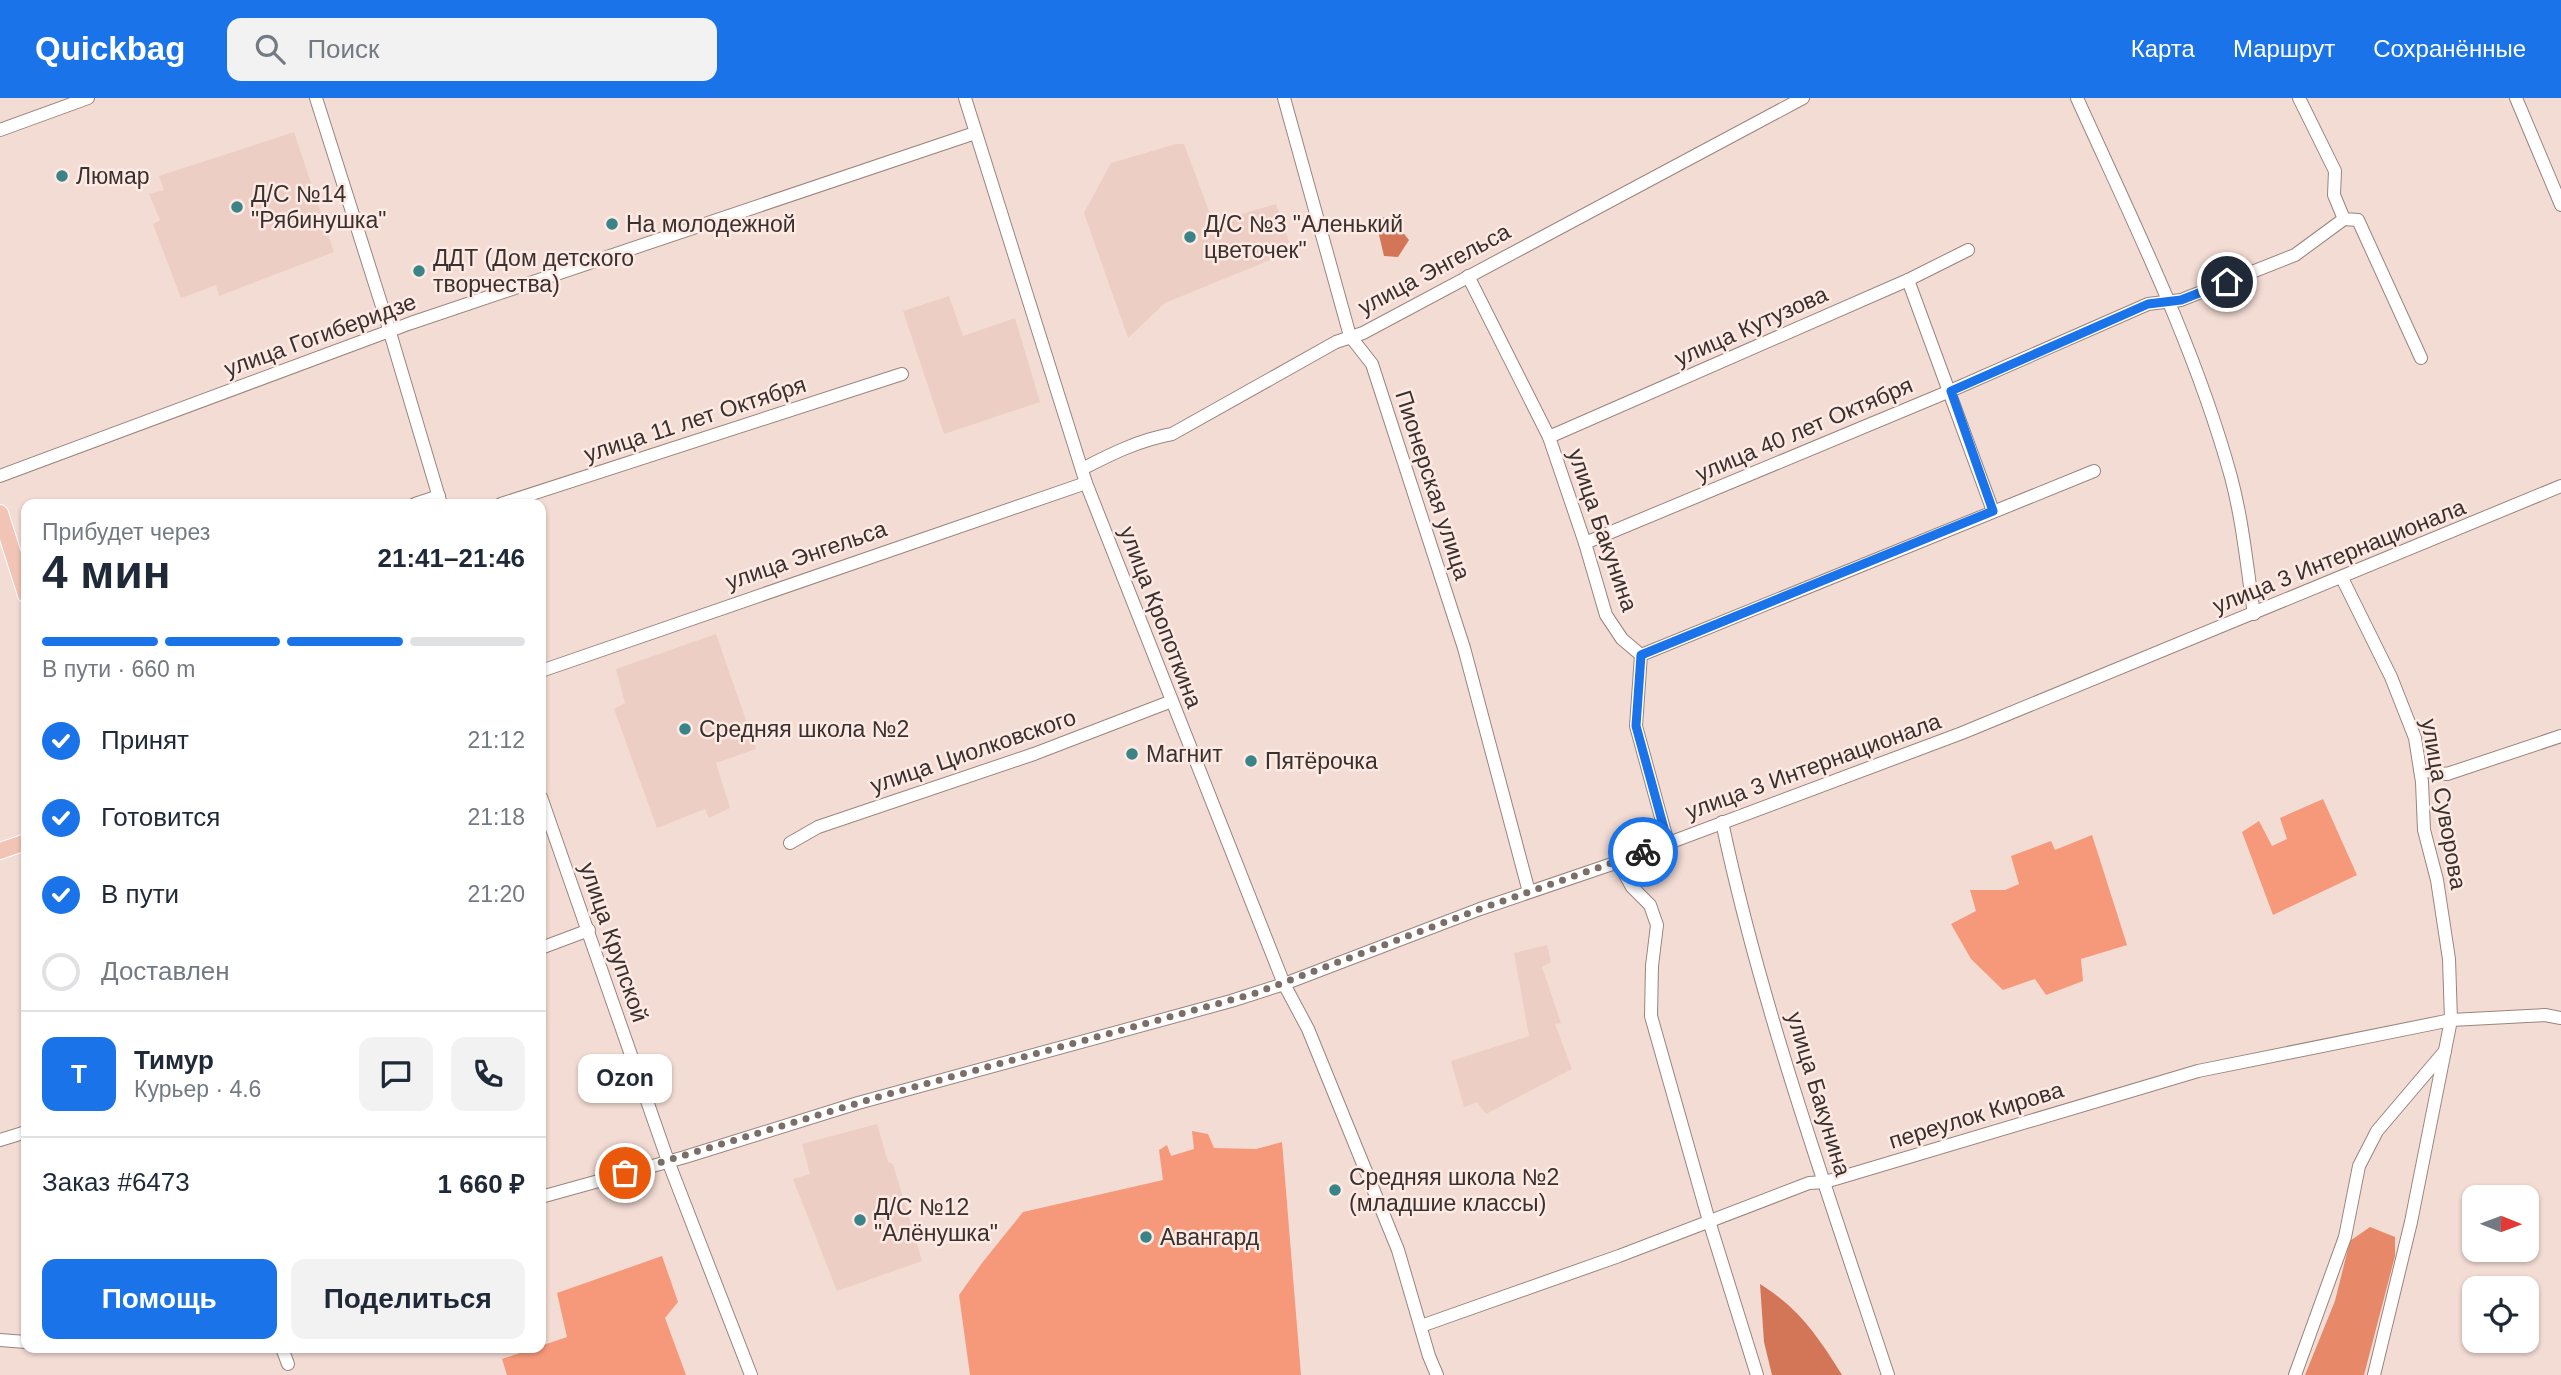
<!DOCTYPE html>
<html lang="ru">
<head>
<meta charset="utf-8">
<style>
  body { margin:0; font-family:Arial,sans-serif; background:#f2f2f3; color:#1f2937; height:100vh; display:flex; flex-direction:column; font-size:26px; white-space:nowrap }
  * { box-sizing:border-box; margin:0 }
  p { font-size:23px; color:#747a83 }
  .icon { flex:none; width:38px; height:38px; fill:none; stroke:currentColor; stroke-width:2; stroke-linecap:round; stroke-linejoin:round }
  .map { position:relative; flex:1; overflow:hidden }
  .panel { position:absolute; left:21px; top:401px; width:525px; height:854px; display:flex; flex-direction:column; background:#fff; border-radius:14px; box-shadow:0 2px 5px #0004 }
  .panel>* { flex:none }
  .needle { width:46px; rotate:91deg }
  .controls { position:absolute; left:2462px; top:1087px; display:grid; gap:14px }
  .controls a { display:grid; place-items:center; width:77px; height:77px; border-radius:14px; background:#fff; box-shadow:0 2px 5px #0004; font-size:35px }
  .pin { position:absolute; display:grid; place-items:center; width:60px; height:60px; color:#fff; margin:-30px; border:4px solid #fff; border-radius:50%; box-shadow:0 2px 7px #0007 }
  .courier { position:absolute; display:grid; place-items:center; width:70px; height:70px; margin:-35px; border:5px solid #1a73e8; border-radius:50%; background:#fff; color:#222; box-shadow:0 2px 9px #0007 }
  .bubble { position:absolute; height:49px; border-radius:14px; background:#fff; box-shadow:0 2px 5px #0004; font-size:23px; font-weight:600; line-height:49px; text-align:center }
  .head em { font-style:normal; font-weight:600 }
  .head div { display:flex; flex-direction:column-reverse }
  .head { display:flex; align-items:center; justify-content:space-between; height:119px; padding:0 21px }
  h1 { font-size:46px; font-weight:600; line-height:52px }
  .bar { display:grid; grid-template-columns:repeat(4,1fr); gap:10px 7px; align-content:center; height:84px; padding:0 21px }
  .bar i { height:9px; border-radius:5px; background:#e0e1e3 }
  .bar .current { background:#1a73e8 }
  .bar p { grid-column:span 4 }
  .line { display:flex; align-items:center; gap:18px; padding:0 21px; border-top:2px solid #e0e1e3 }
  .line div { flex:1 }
  .round { display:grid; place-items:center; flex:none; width:74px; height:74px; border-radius:14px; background:#f2f2f3 }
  ol { padding:0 21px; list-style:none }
  li { display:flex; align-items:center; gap:21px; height:77px }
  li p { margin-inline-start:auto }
  li .icon { padding:7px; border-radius:50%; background:#1a73e8; color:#fff; stroke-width:4 }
  li:last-child { color:#747a83 }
  li i { width:38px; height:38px; border:4px solid #e0e1e3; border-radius:50% }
  .button { display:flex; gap:14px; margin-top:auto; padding:14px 21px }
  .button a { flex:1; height:80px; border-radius:14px; background:#1a73e8; color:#fff; font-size:28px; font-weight:600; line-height:80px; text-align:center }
  .button a+a { background:#f2f2f3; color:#1f2937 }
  header { display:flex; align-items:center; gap:42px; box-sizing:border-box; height:98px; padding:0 35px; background:#1a73e8; color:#fff }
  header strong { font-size:33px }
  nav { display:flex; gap:38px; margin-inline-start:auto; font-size:24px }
  .search { width:490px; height:63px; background:#f2f2f3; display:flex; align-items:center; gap:18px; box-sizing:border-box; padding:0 24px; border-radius:14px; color:#747a83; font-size:26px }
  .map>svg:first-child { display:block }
  .built { fill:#edcec4 }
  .green { fill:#f6997b }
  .forest { fill:#e78869 }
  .water { fill:#d27657 }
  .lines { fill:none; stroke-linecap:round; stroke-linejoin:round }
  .minor-casing { stroke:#9a847e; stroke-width:14 }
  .major-casing { stroke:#fff; stroke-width:18 }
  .minor { stroke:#fff; stroke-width:12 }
  .major { stroke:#f2c4b5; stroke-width:16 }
  .done { stroke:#7b6d68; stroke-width:7; stroke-dasharray:0 12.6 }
  .route { stroke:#1a73e8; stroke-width:9 }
  .poi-dot { fill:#3a8386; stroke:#fdeae4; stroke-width:2.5 }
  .labels { text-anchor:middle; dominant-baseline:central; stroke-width:5; stroke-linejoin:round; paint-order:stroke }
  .poi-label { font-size:23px; fill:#3a312e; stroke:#fdeae4; text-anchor:start }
  .street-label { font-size:23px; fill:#3a312e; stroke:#fdeae4 }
</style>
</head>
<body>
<header>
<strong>Quickbag</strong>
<div class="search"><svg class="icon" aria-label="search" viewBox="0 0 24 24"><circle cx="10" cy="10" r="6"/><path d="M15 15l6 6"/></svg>Поиск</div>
<nav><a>Карта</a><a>Маршрут</a><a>Сохранённые</a></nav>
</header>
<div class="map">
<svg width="2561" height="1277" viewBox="0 0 2561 1277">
  <rect width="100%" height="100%" fill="#f3dcd4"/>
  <g class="built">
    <polygon points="294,34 334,154 219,198 216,187 181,200 153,126 160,122 149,96 164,92 159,78"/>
    <polygon points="1176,46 1184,46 1213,124 1276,106 1292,153 1165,205 1128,240 1084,115 1111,65"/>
    <polygon points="949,198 963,238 1015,220 1040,304 944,336 903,213"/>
    <polygon points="716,536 756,651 716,665 730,710 709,720 705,711 657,730 614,611 625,605 616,571"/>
    <polygon points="1547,847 1551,864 1542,869 1561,925 1555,926 1572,971 1486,1016 1477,1004 1464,1009 1451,963 1529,938 1514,855"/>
    <polygon points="877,1026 888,1064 893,1066 922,1163 837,1193 793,1081 810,1076 802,1046"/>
  </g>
  <g class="green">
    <polygon points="2323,701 2357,777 2273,817 2242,734 2259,723 2272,748 2287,741 2280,720"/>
    <polygon points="2092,737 2127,847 2081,861 2083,883 2046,897 2035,881 2003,892 1971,861 1951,826 1976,813 1970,792 2005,792 2019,786 2011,758 2051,743 2055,752"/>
    <polygon points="1192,1033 1208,1036 1214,1050 1256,1051 1282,1044 1301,1277 970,1277 959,1197 982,1165 1023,1114 1163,1082 1159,1052 1167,1047 1171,1058 1194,1051"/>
    <polygon points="662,1158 678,1204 665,1220 686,1277 507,1277 502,1261 567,1239 557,1195"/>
  </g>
  <polygon class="forest" points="2370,1129 2395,1139 2395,1158 2364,1277 2305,1277 2335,1203 2350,1143"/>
  <g class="water">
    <polygon points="1390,119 1409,142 1398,159 1384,158 1375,120"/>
    <path d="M1760 1186C1800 1211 1818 1239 1842 1277H1772L1764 1244Z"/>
  </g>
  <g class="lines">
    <g class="minor-casing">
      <g id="minor">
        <polyline points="316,0 386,221 441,406"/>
        <polyline points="965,0 1086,385 1284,886 1308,931 1398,1152 1429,1258 1437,1277"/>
        <polyline points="1284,0 1350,238 1372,266 1464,550 1529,794"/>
        <path d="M2077 0C2133 124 2195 248 2231 379 2243 424 2247 470 2254 516"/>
        <polyline points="2299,0 2335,73 2334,97 2344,121 2358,122 2421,260"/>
        <polyline points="2516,0 2561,107"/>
        <polyline points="0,32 88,0"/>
        <polyline points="1468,178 1549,339 1585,445 1606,517 1622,541 1641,557 1636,628 1668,745"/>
        <polyline points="1908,182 1993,413"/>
        <polyline points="1549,339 1908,182 1968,152"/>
        <path d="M1082 371C1111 356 1139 342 1172 336L1336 244 1363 235 1803 0"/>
        <polyline points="0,378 411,225 975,35"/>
        <polyline points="415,406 439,398"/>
        <polyline points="501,406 902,276"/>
        <polyline points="1585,445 1950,293 2148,206 2181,202 2295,157 2344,121"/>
        <polyline points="2342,480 2391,579 2415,640 2422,684 2424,732 2437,782 2449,861 2451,922 2411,1124 2374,1277"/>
        <polyline points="1641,557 2094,373"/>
        <polyline points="541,573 1086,385"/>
        <polyline points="2420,672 2447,676 2561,638"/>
        <polyline points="541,699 668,1063 751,1277"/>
        <path d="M1722 724C1762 912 1828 1095 1888 1277"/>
        <polyline points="790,745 818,729 1034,656 1172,603"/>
        <polyline points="1618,764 1632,789 1650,807 1657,827 1652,868 1651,918 1709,1123 1757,1277"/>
        <polyline points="541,850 589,832"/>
        <polyline points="0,1042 26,1034"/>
        <polyline points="541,1099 685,1059 858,1005 1231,903 1284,886 1480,811 1618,764 1962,635 2561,388"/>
        <polyline points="1421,1228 1619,1158 1809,1085 1825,1084 2198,973 2451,922 2545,917 2561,920"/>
        <polyline points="0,1242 26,1244"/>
        <polyline points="282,1250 288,1266"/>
        <polyline points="2295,1277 2345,1139 2359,1068 2377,1033 2445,953"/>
      </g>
    </g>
    <g class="major-casing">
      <g id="major">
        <polyline points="0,415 26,497"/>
        <polyline points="0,753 26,744"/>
      </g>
    </g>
    <use href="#minor" class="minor"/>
    <use href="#major" class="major"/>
  </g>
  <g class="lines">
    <polyline class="done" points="625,1075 878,999 1253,896 1480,811 1643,754"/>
    <polyline class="route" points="1643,754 1668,745 1636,628 1641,557 1993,413 1951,293 2148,206 2181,202 2227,184"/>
  </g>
  <g class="poi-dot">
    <circle cx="62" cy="78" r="7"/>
    <circle cx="237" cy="109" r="7"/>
    <circle cx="612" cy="126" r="7"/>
    <circle cx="1190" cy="139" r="7"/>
    <circle cx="419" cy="173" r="7"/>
    <circle cx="685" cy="631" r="7"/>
    <circle cx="1132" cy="656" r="7"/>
    <circle cx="1251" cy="663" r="7"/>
    <circle cx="1335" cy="1092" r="7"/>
    <circle cx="860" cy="1122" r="7"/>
    <circle cx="1146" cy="1139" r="7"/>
  </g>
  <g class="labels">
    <g class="poi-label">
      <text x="76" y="78">Люмар</text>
      <text x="251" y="96">Д/С №14<tspan x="251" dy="26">"Рябинушка"</tspan></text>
      <text x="626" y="126">На молодежной</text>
      <text x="1204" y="126">Д/С №3 "Аленький<tspan x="1204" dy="26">цветочек"</tspan></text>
      <text x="433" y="160">ДДТ (Дом детского<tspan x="433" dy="26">творчества)</tspan></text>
      <text x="699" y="631">Средняя школа №2</text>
      <text x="1146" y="656">Магнит</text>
      <text x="1265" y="663">Пятёрочка</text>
      <text x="1349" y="1079">Средняя школа №2<tspan x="1349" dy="26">(младшие классы)</tspan></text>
      <text x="874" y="1109">Д/С №12<tspan x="874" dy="26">"Алёнушка"</tspan></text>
      <text x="1160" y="1139">Авангард</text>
    </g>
    <g class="street-label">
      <text transform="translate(1434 171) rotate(-28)">улица Энгельса</text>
      <text transform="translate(1751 228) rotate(-24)">улица Кутузова</text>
      <text transform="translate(320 237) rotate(-20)">улица Гогиберидзе</text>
      <text transform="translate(695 321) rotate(-18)">улица 11 лет Октября</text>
      <text transform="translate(1804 331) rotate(-23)">улица 40 лет Октября</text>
      <text transform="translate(1433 387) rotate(72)">Пионерская улица</text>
      <text transform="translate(1603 432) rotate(71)">улица Бакунина</text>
      <text transform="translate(806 457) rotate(-19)">улица Энгельса</text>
      <text transform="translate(2339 458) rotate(-22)">улица 3 Интернационала</text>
      <text transform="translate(1161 519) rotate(69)">улица Кропоткина</text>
      <text transform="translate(973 653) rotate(-19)">улица Циолковского</text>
      <text transform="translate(1813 668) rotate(-20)">улица 3 Интернационала</text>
      <text transform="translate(2444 706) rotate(80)">улица Суворова</text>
      <text transform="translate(614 844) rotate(71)">улица Крупской</text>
      <text transform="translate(1819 996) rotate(73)">улица Бакунина</text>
      <text transform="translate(1976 1017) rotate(-17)">переулок Кирова</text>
    </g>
  </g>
</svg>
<div class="controls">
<a><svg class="needle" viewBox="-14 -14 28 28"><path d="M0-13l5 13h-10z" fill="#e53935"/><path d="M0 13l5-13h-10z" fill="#747a83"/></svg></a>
<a><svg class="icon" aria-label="locate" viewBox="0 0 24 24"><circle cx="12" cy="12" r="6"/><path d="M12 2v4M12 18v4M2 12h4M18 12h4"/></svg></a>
</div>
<div class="pin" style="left:625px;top:1075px;background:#ea580c"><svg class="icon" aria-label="bag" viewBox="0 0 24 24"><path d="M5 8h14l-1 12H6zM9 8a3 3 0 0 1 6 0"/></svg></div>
<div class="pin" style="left:2227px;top:184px;background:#1f2937"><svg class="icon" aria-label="home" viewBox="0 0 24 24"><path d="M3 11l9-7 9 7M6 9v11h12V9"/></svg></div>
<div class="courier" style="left:1643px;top:754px"><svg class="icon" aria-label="bike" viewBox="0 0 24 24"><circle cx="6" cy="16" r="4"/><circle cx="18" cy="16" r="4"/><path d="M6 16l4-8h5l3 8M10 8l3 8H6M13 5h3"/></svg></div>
<div class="bubble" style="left:578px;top:956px;width:94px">Ozon</div>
<section class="panel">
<div class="head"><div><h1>4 мин</h1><p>Прибудет через</p></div><em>21:41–21:46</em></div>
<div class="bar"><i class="current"></i><i class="current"></i><i class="current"></i><i></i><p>В пути · 660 m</p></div>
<ol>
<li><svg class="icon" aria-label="check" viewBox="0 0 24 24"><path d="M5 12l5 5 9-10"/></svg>Принят<p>21:12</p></li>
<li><svg class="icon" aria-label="check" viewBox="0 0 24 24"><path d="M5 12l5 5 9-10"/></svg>Готовится<p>21:18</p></li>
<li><svg class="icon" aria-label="check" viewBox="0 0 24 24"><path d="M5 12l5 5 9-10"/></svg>В пути<p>21:20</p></li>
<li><i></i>Доставлен</li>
</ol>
<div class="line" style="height:126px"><b class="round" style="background:#1a73e8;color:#fff">Т</b><div><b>Тимур</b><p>Курьер · 4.6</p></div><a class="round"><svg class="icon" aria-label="chat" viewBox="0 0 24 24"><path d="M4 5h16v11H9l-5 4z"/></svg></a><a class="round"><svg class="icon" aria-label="phone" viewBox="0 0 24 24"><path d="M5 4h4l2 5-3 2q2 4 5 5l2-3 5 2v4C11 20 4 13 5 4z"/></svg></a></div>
<div class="line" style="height:91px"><div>Заказ #6473</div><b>1 660 ₽</b></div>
<div class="button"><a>Помощь</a><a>Поделиться</a></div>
</section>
</div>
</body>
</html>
